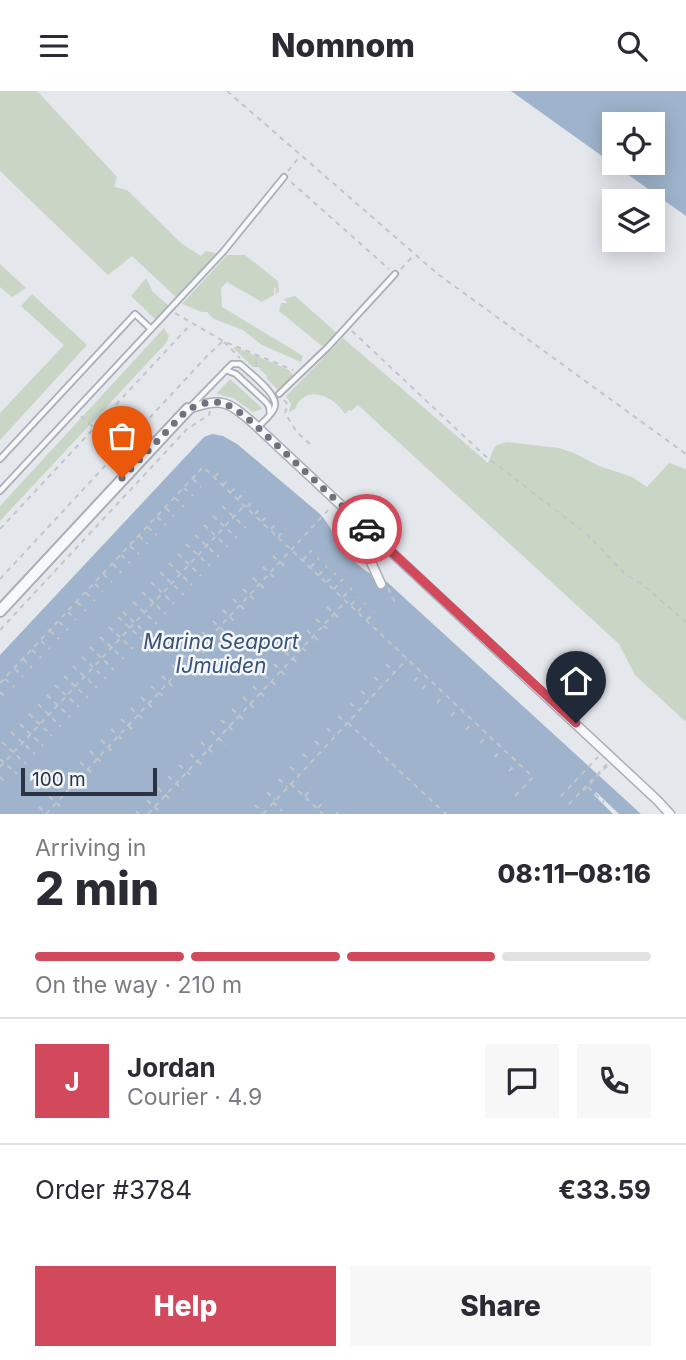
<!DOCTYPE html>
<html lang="en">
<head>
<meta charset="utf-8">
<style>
  body { margin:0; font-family:Inter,sans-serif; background:#f7f7f7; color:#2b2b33; height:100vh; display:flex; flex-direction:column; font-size:26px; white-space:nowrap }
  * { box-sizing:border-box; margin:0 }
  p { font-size:23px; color:#7c7c81 }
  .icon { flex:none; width:38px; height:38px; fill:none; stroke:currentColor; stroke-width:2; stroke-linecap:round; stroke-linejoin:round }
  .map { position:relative; height:723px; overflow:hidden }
  .side { display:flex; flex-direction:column; background:#fff; flex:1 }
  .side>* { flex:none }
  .fabs { position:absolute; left:602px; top:21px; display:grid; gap:14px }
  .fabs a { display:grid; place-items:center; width:63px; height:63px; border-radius:0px; background:#fff; box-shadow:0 4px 18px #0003; font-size:35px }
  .scale { position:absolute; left:21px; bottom:18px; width:136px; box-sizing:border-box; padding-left:7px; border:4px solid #2b3445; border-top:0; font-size:19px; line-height:24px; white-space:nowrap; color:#2b3445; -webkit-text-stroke:5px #f4f6f9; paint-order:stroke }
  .pin { position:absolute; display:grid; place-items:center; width:60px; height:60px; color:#fff; margin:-72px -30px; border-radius:50% 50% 50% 0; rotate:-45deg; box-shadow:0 0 7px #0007 }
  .pin .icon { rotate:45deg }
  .courier { position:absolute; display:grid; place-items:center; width:70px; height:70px; margin:-35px; border:5px solid #d1495b; border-radius:50%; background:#fff; color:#222; box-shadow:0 2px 9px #0007 }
  .head em { font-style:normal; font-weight:800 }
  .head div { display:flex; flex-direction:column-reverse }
  .head { display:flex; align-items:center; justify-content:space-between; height:119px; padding:0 35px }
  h1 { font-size:46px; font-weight:800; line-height:52px }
  .bar { display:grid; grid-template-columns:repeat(4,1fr); gap:10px 7px; align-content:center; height:84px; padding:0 35px }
  .bar i { height:9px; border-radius:5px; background:#e1e1e2 }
  .bar .on { background:#d1495b }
  .bar p { grid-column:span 4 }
  .line { display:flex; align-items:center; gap:18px; padding:0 35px; border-top:2px solid #e1e1e2 }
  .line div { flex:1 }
  .round { display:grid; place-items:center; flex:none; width:74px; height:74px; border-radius:0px; background:#f7f7f7 }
  .primary-button { display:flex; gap:14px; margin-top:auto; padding:14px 35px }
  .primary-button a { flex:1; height:80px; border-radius:0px; background:#d1495b; color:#fff; font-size:28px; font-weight:800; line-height:80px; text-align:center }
  .primary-button a+a { background:#f7f7f7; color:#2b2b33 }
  header { display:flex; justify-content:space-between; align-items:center; height:91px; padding:0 35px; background:#fff; font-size:32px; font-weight:800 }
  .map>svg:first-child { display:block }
  .green { fill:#c9d6c5 }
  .water { fill:#9fb4cc; fill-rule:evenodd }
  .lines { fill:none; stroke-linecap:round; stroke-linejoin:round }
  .service-casing { stroke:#a9aeb7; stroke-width:8 }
  .minor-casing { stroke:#a9aeb7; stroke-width:11 }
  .tertiary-casing { stroke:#a9aeb7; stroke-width:14 }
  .path { stroke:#c2c5cb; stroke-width:2; stroke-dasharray:5 5; stroke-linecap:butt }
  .service { stroke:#f7f8fa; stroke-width:4.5 }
  .minor { stroke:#f7f8fa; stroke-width:8 }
  .tertiary { stroke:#f7f8fa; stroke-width:10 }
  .done { stroke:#6c737f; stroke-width:7; stroke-dasharray:0 12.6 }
  .route { stroke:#d1495b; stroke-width:9 }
  .labels { text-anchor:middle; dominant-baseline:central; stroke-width:5; stroke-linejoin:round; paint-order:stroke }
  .water-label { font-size:21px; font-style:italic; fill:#34527a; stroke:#f4f6f9 }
</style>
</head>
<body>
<header><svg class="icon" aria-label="menu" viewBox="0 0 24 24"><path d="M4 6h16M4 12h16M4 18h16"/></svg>Nomnom<svg class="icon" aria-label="search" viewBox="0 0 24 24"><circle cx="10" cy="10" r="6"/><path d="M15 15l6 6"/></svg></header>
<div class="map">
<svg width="686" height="723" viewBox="0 0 686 723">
  <rect width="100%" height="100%" fill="#e4e7ec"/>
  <g class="green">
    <polygon points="0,0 37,0 117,86 114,96 127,99 182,153 201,165 206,160 219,163 177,207 132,165 108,184 0,80"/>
    <polygon points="227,164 245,164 278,190 279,201 275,203 276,198 274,196 274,204 262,211 227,191 221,197 222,216 303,265 301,271 262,254 243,239 214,228 207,221 202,221 182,213"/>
    <polygon points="0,173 26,197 12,206 0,196"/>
    <polygon points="146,187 153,201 169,215 155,228 131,205"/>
    <polygon points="32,203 87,254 0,349 0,322 64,254 21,215"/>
    <polygon points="295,205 338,243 322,255 279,220 281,212 287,212 284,208"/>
    <polygon points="164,237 169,245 166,252 0,430 0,415"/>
    <path d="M343 247 488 372 495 355 506 351 559 357 574 362 599 375 632 386 647 396 669 372 686 378V631L635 584 619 553 358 314 351 320 349 319 345 323C334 305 305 292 295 318L289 321 291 313 286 305Z"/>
    <polygon points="235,256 289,279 293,284 278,299 267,288 267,285 258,276 253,276 233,257"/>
    <polygon points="230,288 261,316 262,318 253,321 233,307 217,303 217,302"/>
  </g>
  <g class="water">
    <path d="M511 0H686V125ZM614 33H653V72H614Z"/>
    <path d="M212 343 223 345 237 353 320 423C331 435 336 449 346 461 357 475 371 485 387 491L641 723H619L596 701 594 704 613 723H0V564L204 346Z"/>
  </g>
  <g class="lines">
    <g class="service-casing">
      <g id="service">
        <polyline points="226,279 236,283 266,311 269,315 270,323"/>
        <polyline points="279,303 328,256 395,183"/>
        <path d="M191 315 232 273H240C249 281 278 303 275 315 274 322 263 331 258 336"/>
        <polyline points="0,368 135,223 151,238"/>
        <polyline points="0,400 223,161 284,86"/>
      </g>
    </g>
    <g class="minor-casing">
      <g id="minor">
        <path d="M188 318C222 307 226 309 253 332L657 709 670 723"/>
        <polyline points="350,425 381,493"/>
      </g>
    </g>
    <g class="tertiary-casing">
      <polyline id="tertiary" points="0,520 188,318"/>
    </g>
    <g class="path">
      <polyline points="227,0 439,184 686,363"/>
      <polyline points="288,80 300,65"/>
      <polyline points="291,91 389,178"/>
      <polyline points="401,178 414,164"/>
      <polyline points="175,222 223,250 293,279"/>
      <polyline points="352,240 484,364 588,444 625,483 643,494 686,531"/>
      <polyline points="224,251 240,267"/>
      <polyline points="256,276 257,265"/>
      <polyline points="284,309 288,314 285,322 296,340 313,356"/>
      <polyline points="81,325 94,337"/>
      <polyline points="215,386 221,378"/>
      <polyline points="193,388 201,396"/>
      <polyline points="223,394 230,387"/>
      <polyline points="184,397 193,405"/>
      <polyline points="231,401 238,394"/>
      <polyline points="175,407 184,416"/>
      <polyline points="238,408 245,400"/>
      <polyline points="222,415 246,437"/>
      <polyline points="247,416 254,409"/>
      <polyline points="166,417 174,425"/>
      <polyline points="255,423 262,416"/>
      <polyline points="213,425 237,447"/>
      <polyline points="157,426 166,434"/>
      <polyline points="262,430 269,423"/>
      <polyline points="204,434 228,456"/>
      <polyline points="148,436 157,444"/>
      <polyline points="0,438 191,233"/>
      <polyline points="271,438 278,431"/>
      <polyline points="195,444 219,466"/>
      <polyline points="139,445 148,453"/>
      <polyline points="278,446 285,438"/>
      <polyline points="186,453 210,475"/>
      <polyline points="130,455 139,463"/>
      <polyline points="178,463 201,485"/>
      <polyline points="121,464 130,472"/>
      <polyline points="273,465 288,478"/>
      <polyline points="303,469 312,459"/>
      <polyline points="169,472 192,494"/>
      <polyline points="113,473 121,482"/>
      <polyline points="263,476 277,489"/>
      <polyline points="311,476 319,467"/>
      <polyline points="160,481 184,504"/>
      <polyline points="103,483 112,491"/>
      <polyline points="319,484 327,475"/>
      <polyline points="253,487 267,500"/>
      <polyline points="0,488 207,265 223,250"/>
      <polyline points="151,491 174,513"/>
      <polyline points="327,491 336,482"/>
      <polyline points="95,493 103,501"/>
      <polyline points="388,497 395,512"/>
      <polyline points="243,498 257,511"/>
      <polyline points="334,498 343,488"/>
      <polyline points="142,501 166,523"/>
      <polyline points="86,502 95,510"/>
      <polyline points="343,506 352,497"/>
      <polyline points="233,508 247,521"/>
      <polyline points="77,511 86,520"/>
      <polyline points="133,511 157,533"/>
      <polyline points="351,514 358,506"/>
      <polyline points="327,516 342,530"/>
      <polyline points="223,519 237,533"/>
      <polyline points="68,521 76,529"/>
      <polyline points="123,521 147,543"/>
      <polyline points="358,521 365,512"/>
      <polyline points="118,526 142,548"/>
      <polyline points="316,528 331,541"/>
      <polyline points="367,529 374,521"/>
      <polyline points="213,530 227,543"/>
      <polyline points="59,531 68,539"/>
      <polyline points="109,536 133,558"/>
      <polyline points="0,539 187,338 209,324 210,320"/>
      <polyline points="307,539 321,552"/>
      <polyline points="50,540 59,548"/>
      <polyline points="202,541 217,555"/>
      <polyline points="100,546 124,568"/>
      <polyline points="41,550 50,558"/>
      <polyline points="295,550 310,564"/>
      <polyline points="193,552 207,565"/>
      <polyline points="90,556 114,579"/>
      <polyline points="32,559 41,567"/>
      <polyline points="285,561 300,574"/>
      <polyline points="182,563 196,576"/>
      <polyline points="82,566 106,588"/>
      <polyline points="23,568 32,577"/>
      <polyline points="274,573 288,587"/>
      <polyline points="386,573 394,581"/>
      <polyline points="172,574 186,587"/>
      <polyline points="73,575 97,597"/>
      <polyline points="15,578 23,586"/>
      <polyline points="264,584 279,597"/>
      <polyline points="64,585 88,607"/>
      <polyline points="162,585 176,599"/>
      <polyline points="374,586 382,593"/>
      <polyline points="5,588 14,596"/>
      <polyline points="414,590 420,584"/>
      <polyline points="0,592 203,376 533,686 514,706"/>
      <polyline points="55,594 79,616"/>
      <polyline points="151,595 166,608"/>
      <polyline points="253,595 268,609"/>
      <polyline points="422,598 429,591"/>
      <polyline points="361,600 369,607"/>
      <polyline points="0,601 5,606"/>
      <polyline points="47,604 70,626"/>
      <polyline points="141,606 155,619"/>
      <polyline points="243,606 257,620"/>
      <polyline points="350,612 358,619"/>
      <polyline points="437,612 443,605"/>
      <polyline points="38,613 61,636"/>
      <polyline points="131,617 145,630"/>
      <polyline points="232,618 246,631"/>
      <polyline points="29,623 52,645"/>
      <polyline points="338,625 346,632"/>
      <polyline points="451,625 457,618"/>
      <polyline points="121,628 135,641"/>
      <polyline points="221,629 236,642"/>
      <polyline points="348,632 446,723"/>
      <polyline points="20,633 43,655"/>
      <polyline points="327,637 334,645"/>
      <polyline points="111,638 125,651"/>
      <polyline points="466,639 472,632"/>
      <polyline points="211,640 226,654"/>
      <polyline points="11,641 35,663"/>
      <polyline points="101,649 115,663"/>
      <polyline points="315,650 322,657"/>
      <polyline points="2,651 26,673"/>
      <polyline points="201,651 215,664"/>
      <polyline points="480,652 487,645"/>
      <polyline points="90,660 104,674"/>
      <polyline points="190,663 204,676"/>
      <polyline points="303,663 311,670"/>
      <polyline points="495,666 501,659"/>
      <polyline points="0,668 17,683"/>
      <polyline points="80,671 94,684"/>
      <polyline points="179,674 194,687"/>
      <polyline points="0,676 243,416"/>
      <polyline points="290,676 298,683"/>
      <polyline points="509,680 516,673"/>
      <polyline points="70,683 84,696"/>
      <polyline points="168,685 183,699"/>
      <polyline points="0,686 7,693"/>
      <polyline points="279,688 287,696"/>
      <polyline points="291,693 323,723"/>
      <polyline points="60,694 74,707"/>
      <polyline points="588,696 604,711"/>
      <polyline points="158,697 172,710"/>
      <polyline points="583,700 608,674"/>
      <polyline points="267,701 275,709"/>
      <polyline points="49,705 63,718"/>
      <polyline points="305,705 312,697"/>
      <polyline points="561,705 598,666"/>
      <polyline points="147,709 161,722"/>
      <polyline points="273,711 282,720"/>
      <polyline points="569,713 607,673"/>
      <polyline points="255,714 263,721"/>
      <polyline points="39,716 46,722"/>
      <polyline points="318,717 325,709"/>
      <polyline points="136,720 139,723"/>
      <polyline points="46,723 331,416"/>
      <polyline points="148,723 345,511"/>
      <polyline points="263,723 407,568"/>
      <polyline points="336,723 338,721"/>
    </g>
    <use href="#service" class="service"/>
    <use href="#minor" class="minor"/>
    <use href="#tertiary" class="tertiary"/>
  </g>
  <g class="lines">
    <polyline class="done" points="122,387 188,318 206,312 223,311 238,320 253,332 367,438"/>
    <polyline class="route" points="367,438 576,632"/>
  </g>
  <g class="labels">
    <g class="water-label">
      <text x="221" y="550">Marina Seaport<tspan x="221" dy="24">IJmuiden</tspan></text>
    </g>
  </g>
</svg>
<div class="fabs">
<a><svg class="icon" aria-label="locate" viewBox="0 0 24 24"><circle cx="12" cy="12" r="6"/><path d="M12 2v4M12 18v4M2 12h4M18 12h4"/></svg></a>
<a><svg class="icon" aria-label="layers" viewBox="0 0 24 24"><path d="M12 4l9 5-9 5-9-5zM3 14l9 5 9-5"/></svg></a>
</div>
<div class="scale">100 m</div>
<div class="pin" style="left:122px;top:387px;background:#ea580c"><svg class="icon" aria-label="bag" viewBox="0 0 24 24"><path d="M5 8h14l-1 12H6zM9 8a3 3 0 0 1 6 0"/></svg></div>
<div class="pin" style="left:576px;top:632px;background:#1f2937"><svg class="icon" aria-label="home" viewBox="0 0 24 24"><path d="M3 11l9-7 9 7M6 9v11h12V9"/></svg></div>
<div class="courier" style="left:367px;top:438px"><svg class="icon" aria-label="car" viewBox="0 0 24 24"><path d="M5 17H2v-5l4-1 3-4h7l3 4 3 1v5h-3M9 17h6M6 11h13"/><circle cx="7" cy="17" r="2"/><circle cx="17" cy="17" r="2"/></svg></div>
</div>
<section class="side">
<div class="head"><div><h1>2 min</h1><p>Arriving in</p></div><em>08:11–08:16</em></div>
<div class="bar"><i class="on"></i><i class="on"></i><i class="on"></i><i></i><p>On the way · 210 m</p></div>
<div class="line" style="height:126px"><b class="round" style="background:#d1495b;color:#fff">J</b><div><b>Jordan</b><p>Courier · 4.9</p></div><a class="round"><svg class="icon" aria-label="chat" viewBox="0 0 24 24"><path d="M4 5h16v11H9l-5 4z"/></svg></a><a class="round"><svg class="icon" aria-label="phone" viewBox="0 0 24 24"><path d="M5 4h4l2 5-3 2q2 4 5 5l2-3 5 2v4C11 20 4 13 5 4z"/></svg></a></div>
<div class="line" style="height:91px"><div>Order #3784</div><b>€33.59</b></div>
<div class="primary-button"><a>Help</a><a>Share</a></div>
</section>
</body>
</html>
